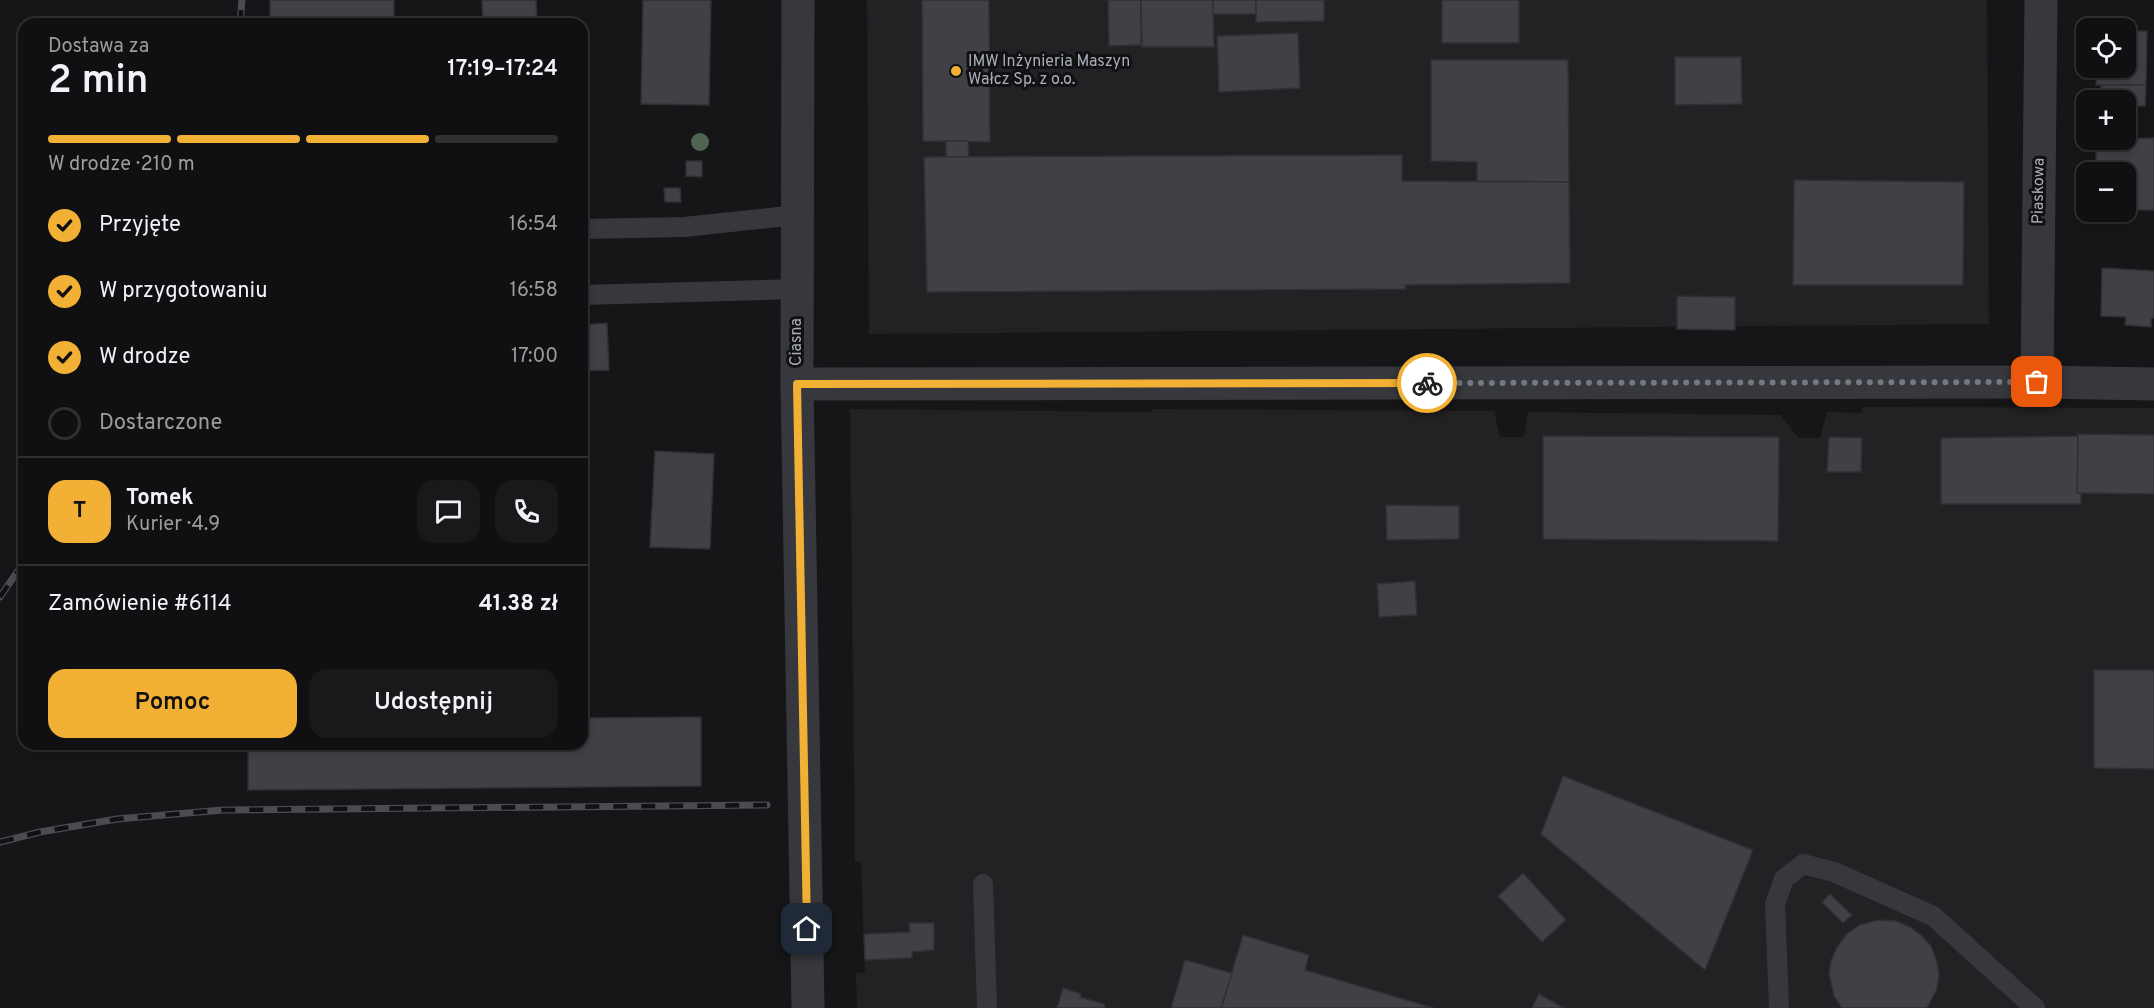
<!DOCTYPE html>
<html lang="pl">
<head>
<meta charset="utf-8">
<style>
  body { margin:0; font-family:Overpass,sans-serif; background:#19191b; color:#f1f3f6; height:100vh; display:flex; flex-direction:column; font-size:22px; white-space:nowrap }
  * { box-sizing:border-box; margin:0 }
  p { font-size:20px; color:#9c9d9f }
  .icon { flex:none; width:33px; height:33px; fill:none; stroke:currentColor; stroke-width:2; stroke-linecap:round; stroke-linejoin:round }
  .map { position:relative; flex:1; overflow:hidden }
  .panel { position:absolute; left:18px; top:18px; width:570px; height:732px; display:flex; flex-direction:column; background:#101012; border-radius:18px; box-shadow:0 3px 9px #0003,0 0 0 2px #303032 }
  .panel>* { flex:none }
  .tools { position:absolute; left:2076px; top:18px; display:grid; gap:12px }
  .tools a { display:grid; place-items:center; width:60px; height:60px; border-radius:12px; background:#101012; box-shadow:0 3px 9px #0003,0 0 0 2px #303032; font-size:30px }
  .pin { position:absolute; display:grid; place-items:center; width:51px; height:51px; color:#fff; margin:-26px; border-radius:12px; box-shadow:0 3px 9px #0006 }
  .courier { position:absolute; display:grid; place-items:center; width:60px; height:60px; margin:-30px; border:4px solid #f2b134; border-radius:50%; background:#fff; color:#222; box-shadow:0 2px 8px #0007 }
  .overview em { font-style:normal; font-weight:600 }
  .overview div { display:flex; flex-direction:column-reverse }
  .overview { display:flex; align-items:center; justify-content:space-between; height:102px; padding:0 30px }
  h1 { font-size:39px; font-weight:600; line-height:45px }
  .bar { display:grid; grid-template-columns:repeat(4,1fr); gap:9px 6px; align-content:center; height:72px; padding:0 30px }
  .bar i { height:8px; border-radius:4px; background:#303032 }
  .bar .on { background:#f2b134 }
  .bar p { grid-column:span 4 }
  .line { display:flex; align-items:center; gap:15px; padding:0 30px; border-top:2px solid #303032 }
  .line div { flex:1 }
  .round { display:grid; place-items:center; flex:none; width:63px; height:63px; border-radius:18px; background:#19191b }
  ol { padding:0 30px; list-style:none }
  li { display:flex; align-items:center; gap:18px; height:66px }
  li p { margin-inline-start:auto }
  li .icon { padding:6px; border-radius:50%; background:#f2b134; color:#111; stroke-width:4 }
  li:last-child { color:#9c9d9f }
  li i { width:33px; height:33px; border:3px solid #303032; border-radius:50% }
  .cta { display:flex; gap:12px; margin-top:auto; padding:12px 30px }
  .cta a { flex:1; height:69px; border-radius:18px; background:#f2b134; color:#111; font-size:24px; font-weight:600; line-height:69px; text-align:center }
  .cta a+a { background:#19191b; color:#f1f3f6 }
  .map>svg:first-child { display:block }
  .built { fill:#222225 }
  .building { fill:#404145; stroke:#303034; stroke-width:1.5 }
  .lines { fill:none; stroke-linecap:round; stroke-linejoin:round }
  .lane { stroke:#37383d; stroke-width:20 }
  .street { stroke:#37383d; stroke-width:33 }
  .rail-casing { stroke:#4a4c52; stroke-width:7 }
  .rail { stroke:#111113; stroke-width:4.5; stroke-dasharray:14; stroke-linecap:butt }
  .tree { fill:#506452 }
  .done { stroke:#757880; stroke-width:6; stroke-dasharray:0 10.8 }
  .route { stroke:#f2b134; stroke-width:8 }
  .poi-dot { fill:#f2b134; stroke:#111113; stroke-width:2 }
  .labels { text-anchor:middle; dominant-baseline:central; stroke-width:6; stroke-linejoin:round; paint-order:stroke }
  .poi-label { font-size:16px; fill:#a8adb8; stroke:#111113; text-anchor:start }
  .street-label { font-size:16px; fill:#a8adb8; stroke:#111113 }
</style>
</head>
<body>
<div class="map">
<svg width="2154" height="1008" viewBox="0 0 2154 1008">
  <rect width="100%" height="100%" fill="#161618"/>
  <g class="built">
    <polygon points="867,0 1987,0 1989,324 869,334"/>
    <polygon points="1862,407 2154,408 2154,1008 857,1008 856,973 865,972 861,862 855,861 850,409 1150,412 1154,409 1494,411 1500,437 1524,437 1528,412 1780,415 1799,438 1820,438 1827,412 1862,413"/>
  </g>
  <g class="building">
    <rect x="270" y="0" width="124" height="24"/>
    <polygon points="482,0 536,0 537,24 483,24"/>
    <polygon points="643,0 711,0 709,105 641,104"/>
    <polygon points="922,0 989,0 990,142 923,141"/>
    <polygon points="1108,0 1141,0 1141,45 1109,46"/>
    <polygon points="1141,0 1213,0 1214,47 1142,47"/>
    <rect x="1213" y="0" width="43" height="14"/>
    <polygon points="1256,0 1324,0 1324,21 1256,22"/>
    <rect x="1442" y="0" width="77" height="43"/>
    <polygon points="2126,31 2147,31 2146,85 2096,85 2097,68 2126,68"/>
    <polygon points="1298,33 1300,88 1219,92 1217,36"/>
    <polygon points="1675,57 1741,57 1742,104 1675,105"/>
    <polygon points="1431,60 1568,60 1569,182 1477,181 1477,162 1431,161"/>
    <polygon points="2101,85 2146,85 2145,106 2126,106 2126,100 2101,100"/>
    <polygon points="2154,138 2154,210 2126,210 2126,172 2096,172 2096,140"/>
    <polygon points="946,141 968,141 969,157 946,157"/>
    <polygon points="1402,155 1402,181 1569,182 1570,283 1405,285 1406,289 927,292 924,157"/>
    <polygon points="686,161 702,161 702,177 686,176"/>
    <polygon points="1794,180 1964,182 1963,285 1793,285"/>
    <polygon points="664,188 680,188 681,202 665,202"/>
    <polygon points="2102,268 2154,271 2154,318 2151,318 2151,327 2125,325 2126,317 2101,316"/>
    <polygon points="1677,296 1735,297 1735,330 1677,329"/>
    <polygon points="607,323 609,370 582,371 582,325"/>
    <polygon points="2078,434 2154,435 2154,494 2077,493"/>
    <polygon points="1543,436 1779,437 1778,541 1543,539"/>
    <polygon points="2078,436 2077,493 2081,493 2081,504 1941,504 1941,438"/>
    <polygon points="1829,437 1862,438 1861,472 1827,472"/>
    <polygon points="655,451 714,454 710,549 650,547"/>
    <polygon points="1386,505 1459,506 1459,539 1387,540"/>
    <polygon points="1415,581 1417,615 1379,617 1377,584"/>
    <polygon points="2094,670 2154,670 2154,769 2094,768"/>
    <polygon points="701,717 701,786 248,790 248,744 582,744 582,718"/>
    <polygon points="1563,776 1753,850 1705,970 1541,834"/>
    <polygon points="1523,873 1566,920 1542,942 1498,896"/>
    <polygon points="1830,894 1852,915 1843,923 1822,902"/>
    <polygon points="1879,920 1896,921 1910,927 1921,935 1931,946 1937,962 1939,975 1937,989 1927,1008 1842,1008 1834,996 1829,974 1831,961 1837,947 1847,934 1859,925"/>
    <polygon points="909,923 934,923 934,950 912,952 912,958 865,960 864,934 910,932"/>
    <polygon points="1243,935 1309,955 1305,970 1434,1008 1221,1008"/>
    <polygon points="1185,960 1232,973 1221,1008 1171,1008"/>
    <polygon points="1063,988 1081,994 1080,997 1105,1004 1104,1008 1057,1008"/>
    <polygon points="1539,994 1564,1008 1532,1008"/>
  </g>
  <g class="lines">
    <g class="lane">
      <polyline points="582,229 684,227 797,215"/>
      <polyline points="582,295 797,289"/>
      <polyline points="983,884 987,1008"/>
      <polyline points="1779,1008 1775,904 1784,879 1803,864 1834,872 1933,916 2035,1008"/>
    </g>
    <g class="street">
      <polyline points="798,0 797,384 808,1008"/>
      <polyline points="2037,382 2041,0"/>
      <polyline points="797,384 2037,382 2154,384"/>
    </g>
    <g class="rail-casing">
      <g id="rail">
        <polyline points="240,24 242,0"/>
        <polyline points="0,597 24,562"/>
        <polyline points="0,842 40,832 117,819 223,810 767,805"/>
      </g>
    </g>
    <use href="#rail" class="rail"/>
  </g>
  <circle class="tree" cx="700" cy="142" r="9"/>
  <g class="lines">
    <polyline class="done" points="1427,383 2037,382"/>
    <polyline class="route" points="807,929 797,384 1427,383"/>
  </g>
  <circle class="poi-dot" cx="956" cy="71" r="6"/>
  <g class="labels">
    <g class="poi-label">
      <text x="968" y="62">IMW Inżynieria Maszyn<tspan x="968" dy="18">Wałcz Sp. z o.o.</tspan></text>
    </g>
    <g class="street-label">
      <text transform="translate(2039 191) rotate(-89)">Piaskowa</text>
      <text transform="translate(797 342) rotate(-90)">Ciasna</text>
    </g>
  </g>
</svg>
<div class="tools">
<a><svg class="icon" aria-label="locate" viewBox="0 0 24 24"><circle cx="12" cy="12" r="6"/><path d="M12 2v4M12 18v4M2 12h4M18 12h4"/></svg></a>
<a>+</a>
<a>−</a>
</div>
<div class="pin" style="left:2037px;top:382px;background:#ea580c"><svg class="icon" aria-label="bag" viewBox="0 0 24 24"><path d="M5 8h14l-1 12H6zM9 8a3 3 0 0 1 6 0"/></svg></div>
<div class="pin" style="left:807px;top:929px;background:#1f2937"><svg class="icon" aria-label="home" viewBox="0 0 24 24"><path d="M3 11l9-7 9 7M6 9v11h12V9"/></svg></div>
<div class="courier" style="left:1427px;top:383px"><svg class="icon" aria-label="bike" viewBox="0 0 24 24"><circle cx="6" cy="16" r="4"/><circle cx="18" cy="16" r="4"/><path d="M6 16l4-8h5l3 8M10 8l3 8H6M13 5h3"/></svg></div>
<section class="panel">
<div class="overview"><div><h1>2 min</h1><p>Dostawa za</p></div><em>17:19–17:24</em></div>
<div class="bar"><i class="on"></i><i class="on"></i><i class="on"></i><i></i><p>W drodze · 210 m</p></div>
<ol>
<li><svg class="icon" aria-label="check" viewBox="0 0 24 24"><path d="M5 12l5 5 9-10"/></svg>Przyjęte<p>16:54</p></li>
<li><svg class="icon" aria-label="check" viewBox="0 0 24 24"><path d="M5 12l5 5 9-10"/></svg>W przygotowaniu<p>16:58</p></li>
<li><svg class="icon" aria-label="check" viewBox="0 0 24 24"><path d="M5 12l5 5 9-10"/></svg>W drodze<p>17:00</p></li>
<li><i></i>Dostarczone</li>
</ol>
<div class="line" style="height:108px"><b class="round" style="background:#f2b134;color:#111">T</b><div><b>Tomek</b><p>Kurier · 4.9</p></div><a class="round"><svg class="icon" aria-label="chat" viewBox="0 0 24 24"><path d="M4 5h16v11H9l-5 4z"/></svg></a><a class="round"><svg class="icon" aria-label="phone" viewBox="0 0 24 24"><path d="M5 4h4l2 5-3 2q2 4 5 5l2-3 5 2v4C11 20 4 13 5 4z"/></svg></a></div>
<div class="line" style="height:78px"><div>Zamówienie #6114</div><b>41.38 zł</b></div>
<div class="cta"><a>Pomoc</a><a>Udostępnij</a></div>
</section>
</div>
</body>
</html>
